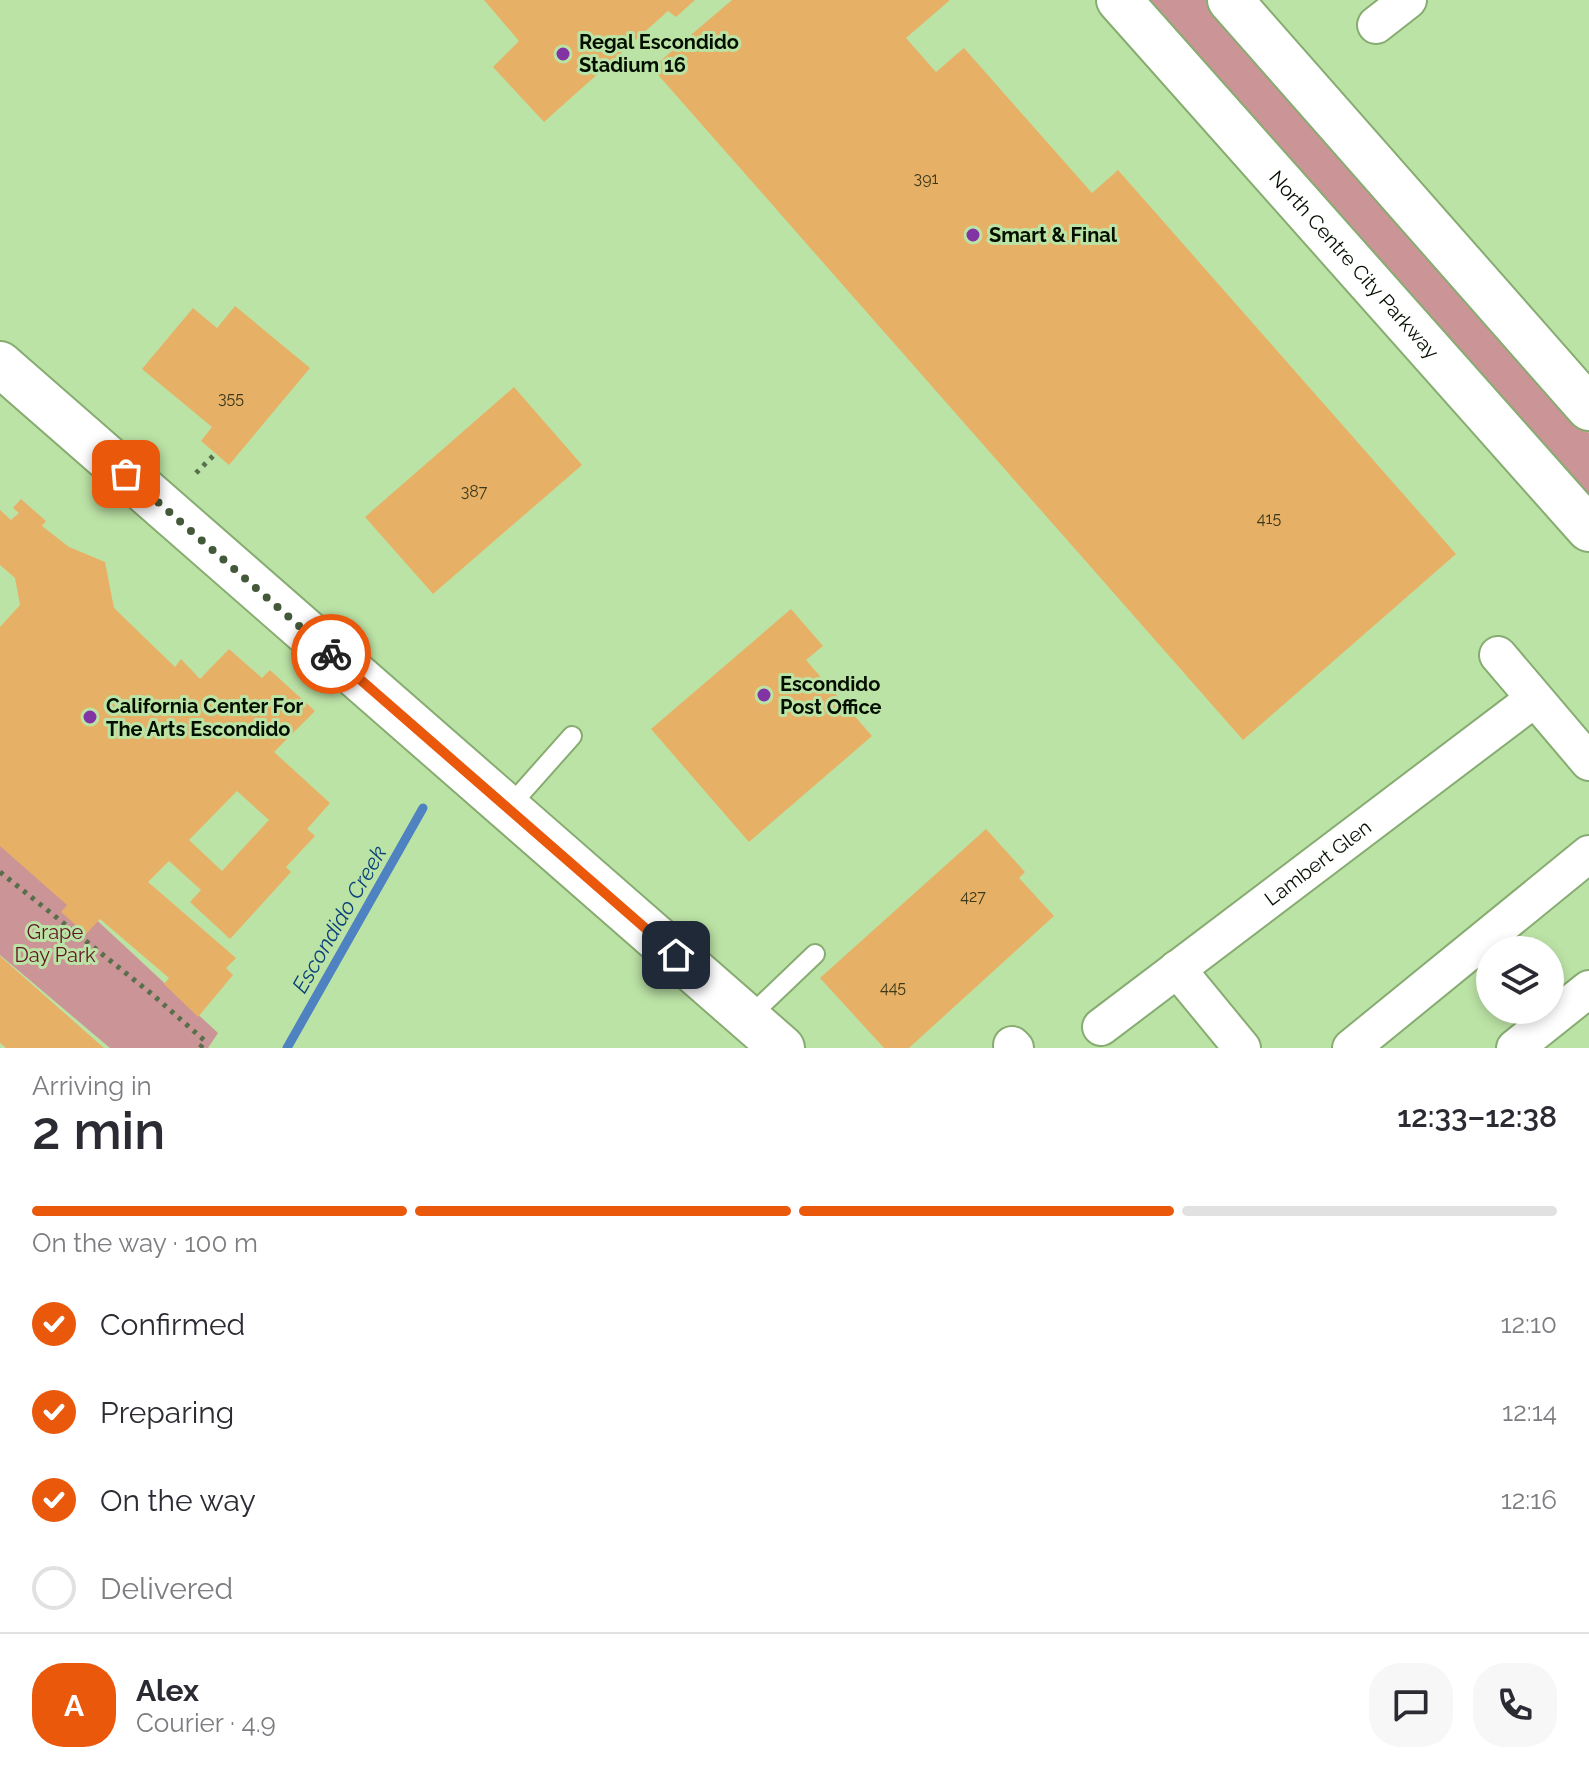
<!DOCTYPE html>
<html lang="en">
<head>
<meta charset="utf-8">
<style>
  body { margin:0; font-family:Raleway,sans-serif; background:#f7f7f7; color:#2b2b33; height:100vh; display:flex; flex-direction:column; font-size:30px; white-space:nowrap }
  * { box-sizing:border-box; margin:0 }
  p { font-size:26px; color:#7c7c81 }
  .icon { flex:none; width:44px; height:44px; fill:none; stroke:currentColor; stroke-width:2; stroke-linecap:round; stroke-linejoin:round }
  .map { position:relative; height:1048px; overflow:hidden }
  .details { display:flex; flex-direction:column; background:#fff; flex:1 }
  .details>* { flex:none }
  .fabs { position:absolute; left:1476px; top:936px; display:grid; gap:16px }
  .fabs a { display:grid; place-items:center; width:88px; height:88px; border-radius:50%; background:#fff; box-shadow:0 4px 12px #0003; font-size:40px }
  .pin { position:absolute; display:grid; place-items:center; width:68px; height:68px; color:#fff; margin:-34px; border-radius:16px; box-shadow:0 4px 12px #0006 }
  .courier { position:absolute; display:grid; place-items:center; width:80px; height:80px; margin:-40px; border:6px solid #ea580c; border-radius:50%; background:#fff; color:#222; box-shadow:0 2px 10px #0007 }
  .summary em { font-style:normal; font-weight:600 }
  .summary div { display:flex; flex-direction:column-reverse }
  .summary { display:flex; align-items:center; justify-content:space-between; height:136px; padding:0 32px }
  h1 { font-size:52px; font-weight:600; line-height:60px }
  .bar { display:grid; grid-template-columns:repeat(4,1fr); gap:12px 8px; align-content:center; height:96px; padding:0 32px }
  .bar i { height:10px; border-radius:6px; background:#e1e1e2 }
  .bar .active { background:#ea580c }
  .bar p { grid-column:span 4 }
  .line { display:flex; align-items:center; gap:20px; padding:0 32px; border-top:2px solid #e1e1e2 }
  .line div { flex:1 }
  .round { display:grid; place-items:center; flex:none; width:84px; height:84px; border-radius:32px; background:#f7f7f7 }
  ol { padding:0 32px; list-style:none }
  li { display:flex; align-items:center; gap:24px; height:88px }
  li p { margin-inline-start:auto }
  li .icon { padding:8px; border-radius:50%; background:#ea580c; color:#fff; stroke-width:4 }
  li:last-child { color:#7c7c81 }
  li i { width:44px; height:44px; border:4px solid #e1e1e2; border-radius:50% }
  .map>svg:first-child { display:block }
  .green { fill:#cb9497 }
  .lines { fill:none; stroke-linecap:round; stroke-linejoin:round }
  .stream { stroke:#4f82c1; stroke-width:9 }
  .building { fill:#e6b166; fill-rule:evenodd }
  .service-casing { stroke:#87ac71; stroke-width:22 }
  .minor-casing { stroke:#87ac71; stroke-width:40 }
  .secondary-casing { stroke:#87ac71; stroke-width:48 }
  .trunk-casing { stroke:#87ac71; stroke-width:48 }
  .path { stroke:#586f4b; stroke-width:5; stroke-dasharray:4 6; stroke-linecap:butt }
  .service { stroke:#fff; stroke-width:18 }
  .minor { stroke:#fff; stroke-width:36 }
  .secondary { stroke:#fff; stroke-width:44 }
  .trunk { stroke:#fff; stroke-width:44 }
  .done { stroke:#44593a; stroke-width:8; stroke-dasharray:0 14.4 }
  .route { stroke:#ea580c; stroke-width:10 }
  .poi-dot { fill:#8334a4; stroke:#bce3a6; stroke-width:3 }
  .labels { text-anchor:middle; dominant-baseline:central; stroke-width:6; stroke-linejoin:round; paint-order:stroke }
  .number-label { font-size:16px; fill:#3c381a }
  .poi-label { font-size:20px; font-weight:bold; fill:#040f00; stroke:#bce3a6; text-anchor:start }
  .street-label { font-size:20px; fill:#040f00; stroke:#bce3a6 }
  .park-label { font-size:20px; fill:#631224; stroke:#bce3a6 }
  .water-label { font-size:22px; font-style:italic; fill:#0a427c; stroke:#bce3a6 }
</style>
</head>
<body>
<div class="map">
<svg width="1589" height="1048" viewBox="0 0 1589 1048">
  <rect width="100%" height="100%" fill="#bce3a6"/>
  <g class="green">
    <polygon points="1142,0 1207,0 1589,433 1589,506"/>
    <polygon points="0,830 218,1033 208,1048 110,1048 0,955"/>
  </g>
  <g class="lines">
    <polyline class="stream" points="287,1048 423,808"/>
  </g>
  <g class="building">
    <polygon points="484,0 695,0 676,17 668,11 544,122 493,67 519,41"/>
    <polygon points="732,0 950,0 906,38 936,72 964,48 1092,193 1118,170 1456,554 1243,740 652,68"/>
    <polygon points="235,306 310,368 229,465 201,441 212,427 142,369 193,308 217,328"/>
    <polygon points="514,387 582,465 433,594 365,517"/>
    <path d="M21 499 46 521 42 526 69 547 105 562 114 608 175 667 181 659 200 679 229 649 262 678 270 670 315 711 274 752 330 803 307 829 315 836 286 867 291 872 230 939 190 902 201 890 169 861 148 882 236 958 226 968 233 975 198 1017 164 984 169 978 100 919 86 934 61 912 67 905 0 846V627L20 605 15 578 0 565V510L11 520 19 513 13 508ZM237 791 269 820 222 871 189 840Z"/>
    <polygon points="791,609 823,646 806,660 872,736 749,842 651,729"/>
    <polygon points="986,829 1025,872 1019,878 1054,916 909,1048 884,1048 820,978"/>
    <polygon points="0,956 104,1048 6,1048 0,1043"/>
  </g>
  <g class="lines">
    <g class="service-casing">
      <g id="service">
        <polyline points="508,808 572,736"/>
        <polyline points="748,1018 815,954"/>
      </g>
    </g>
    <g class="minor-casing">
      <g id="minor">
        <polyline points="1376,25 1408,0"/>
        <polyline points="1498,655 1589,762"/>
        <polyline points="1177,969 1242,1048"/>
        <path id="s1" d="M1101 1027 1534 699"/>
        <polyline points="1012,1045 1015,1048"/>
        <polyline points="1351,1048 1589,854"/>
        <polyline points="1515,1048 1589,989"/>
      </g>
    </g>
    <g class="secondary-casing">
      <polyline id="secondary" points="0,364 782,1048"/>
    </g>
    <g class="trunk-casing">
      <g id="trunk">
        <path id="s2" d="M1119 0 1589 529"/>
        <polyline points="1230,0 1589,408"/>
      </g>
    </g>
    <g class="path">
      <polyline points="196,473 216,453"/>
      <polyline points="0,872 153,995 205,1041 200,1048"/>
    </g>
    <use href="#service" class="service"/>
    <use href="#minor" class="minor"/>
    <use href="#secondary" class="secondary"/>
    <use href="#trunk" class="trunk"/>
  </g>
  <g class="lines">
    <polyline class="done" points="126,474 331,654"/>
    <polyline class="route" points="331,654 676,955"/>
  </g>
  <g class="poi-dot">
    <circle cx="563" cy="54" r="8"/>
    <circle cx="973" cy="235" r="8"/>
    <circle cx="764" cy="695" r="8"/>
    <circle cx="90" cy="717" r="8"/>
  </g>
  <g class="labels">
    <g class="number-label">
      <text x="926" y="178">391</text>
      <text x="231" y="398">355</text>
      <text x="474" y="491">387</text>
      <text x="1269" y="518">415</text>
      <text x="973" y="896">427</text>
      <text x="893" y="987">445</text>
    </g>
    <g class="poi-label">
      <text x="579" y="42">Regal Escondido<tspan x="579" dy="23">Stadium 16</tspan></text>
      <text x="989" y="235">Smart &amp; Final</text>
      <text x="780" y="684">Escondido<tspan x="780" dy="23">Post Office</tspan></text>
      <text x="106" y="706">California Center For<tspan x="106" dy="23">The Arts Escondido</tspan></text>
    </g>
    <g class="street-label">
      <text stroke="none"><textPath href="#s2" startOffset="354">North Centre City Parkway</textPath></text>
      <text stroke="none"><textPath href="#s1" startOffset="272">Lambert Glen</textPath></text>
    </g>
    <g class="park-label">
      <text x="55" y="932">Grape<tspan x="55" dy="23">Day Park</tspan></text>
    </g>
    <g class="water-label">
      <text transform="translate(339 919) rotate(-60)">Escondido Creek</text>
    </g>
  </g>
</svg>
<div class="fabs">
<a><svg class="icon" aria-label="layers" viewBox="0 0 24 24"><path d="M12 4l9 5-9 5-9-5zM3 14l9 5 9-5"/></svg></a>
</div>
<div class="pin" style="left:126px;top:474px;background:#ea580c"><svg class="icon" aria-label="bag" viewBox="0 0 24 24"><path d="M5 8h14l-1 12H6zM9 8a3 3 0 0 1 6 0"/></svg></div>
<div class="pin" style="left:676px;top:955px;background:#1f2937"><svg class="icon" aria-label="home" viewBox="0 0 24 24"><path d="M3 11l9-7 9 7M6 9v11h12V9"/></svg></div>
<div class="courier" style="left:331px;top:654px"><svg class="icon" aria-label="bike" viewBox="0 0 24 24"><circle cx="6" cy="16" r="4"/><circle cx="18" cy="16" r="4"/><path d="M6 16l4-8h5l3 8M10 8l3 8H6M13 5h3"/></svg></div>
</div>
<section class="details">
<div class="summary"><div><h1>2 min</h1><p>Arriving in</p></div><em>12:33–12:38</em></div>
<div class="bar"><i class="active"></i><i class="active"></i><i class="active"></i><i></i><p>On the way · 100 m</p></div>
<ol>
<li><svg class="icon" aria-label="check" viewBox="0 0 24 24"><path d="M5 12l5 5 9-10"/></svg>Confirmed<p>12:10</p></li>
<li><svg class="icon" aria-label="check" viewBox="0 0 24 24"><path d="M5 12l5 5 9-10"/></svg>Preparing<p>12:14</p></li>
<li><svg class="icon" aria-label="check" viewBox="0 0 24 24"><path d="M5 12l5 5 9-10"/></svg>On the way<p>12:16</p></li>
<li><i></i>Delivered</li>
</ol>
<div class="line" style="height:144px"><b class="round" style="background:#ea580c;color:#fff">A</b><div><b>Alex</b><p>Courier · 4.9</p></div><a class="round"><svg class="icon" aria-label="chat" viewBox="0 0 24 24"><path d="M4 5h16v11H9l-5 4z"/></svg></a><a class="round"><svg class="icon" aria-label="phone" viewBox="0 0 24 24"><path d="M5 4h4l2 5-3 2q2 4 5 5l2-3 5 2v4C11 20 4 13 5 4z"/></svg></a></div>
</section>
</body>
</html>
